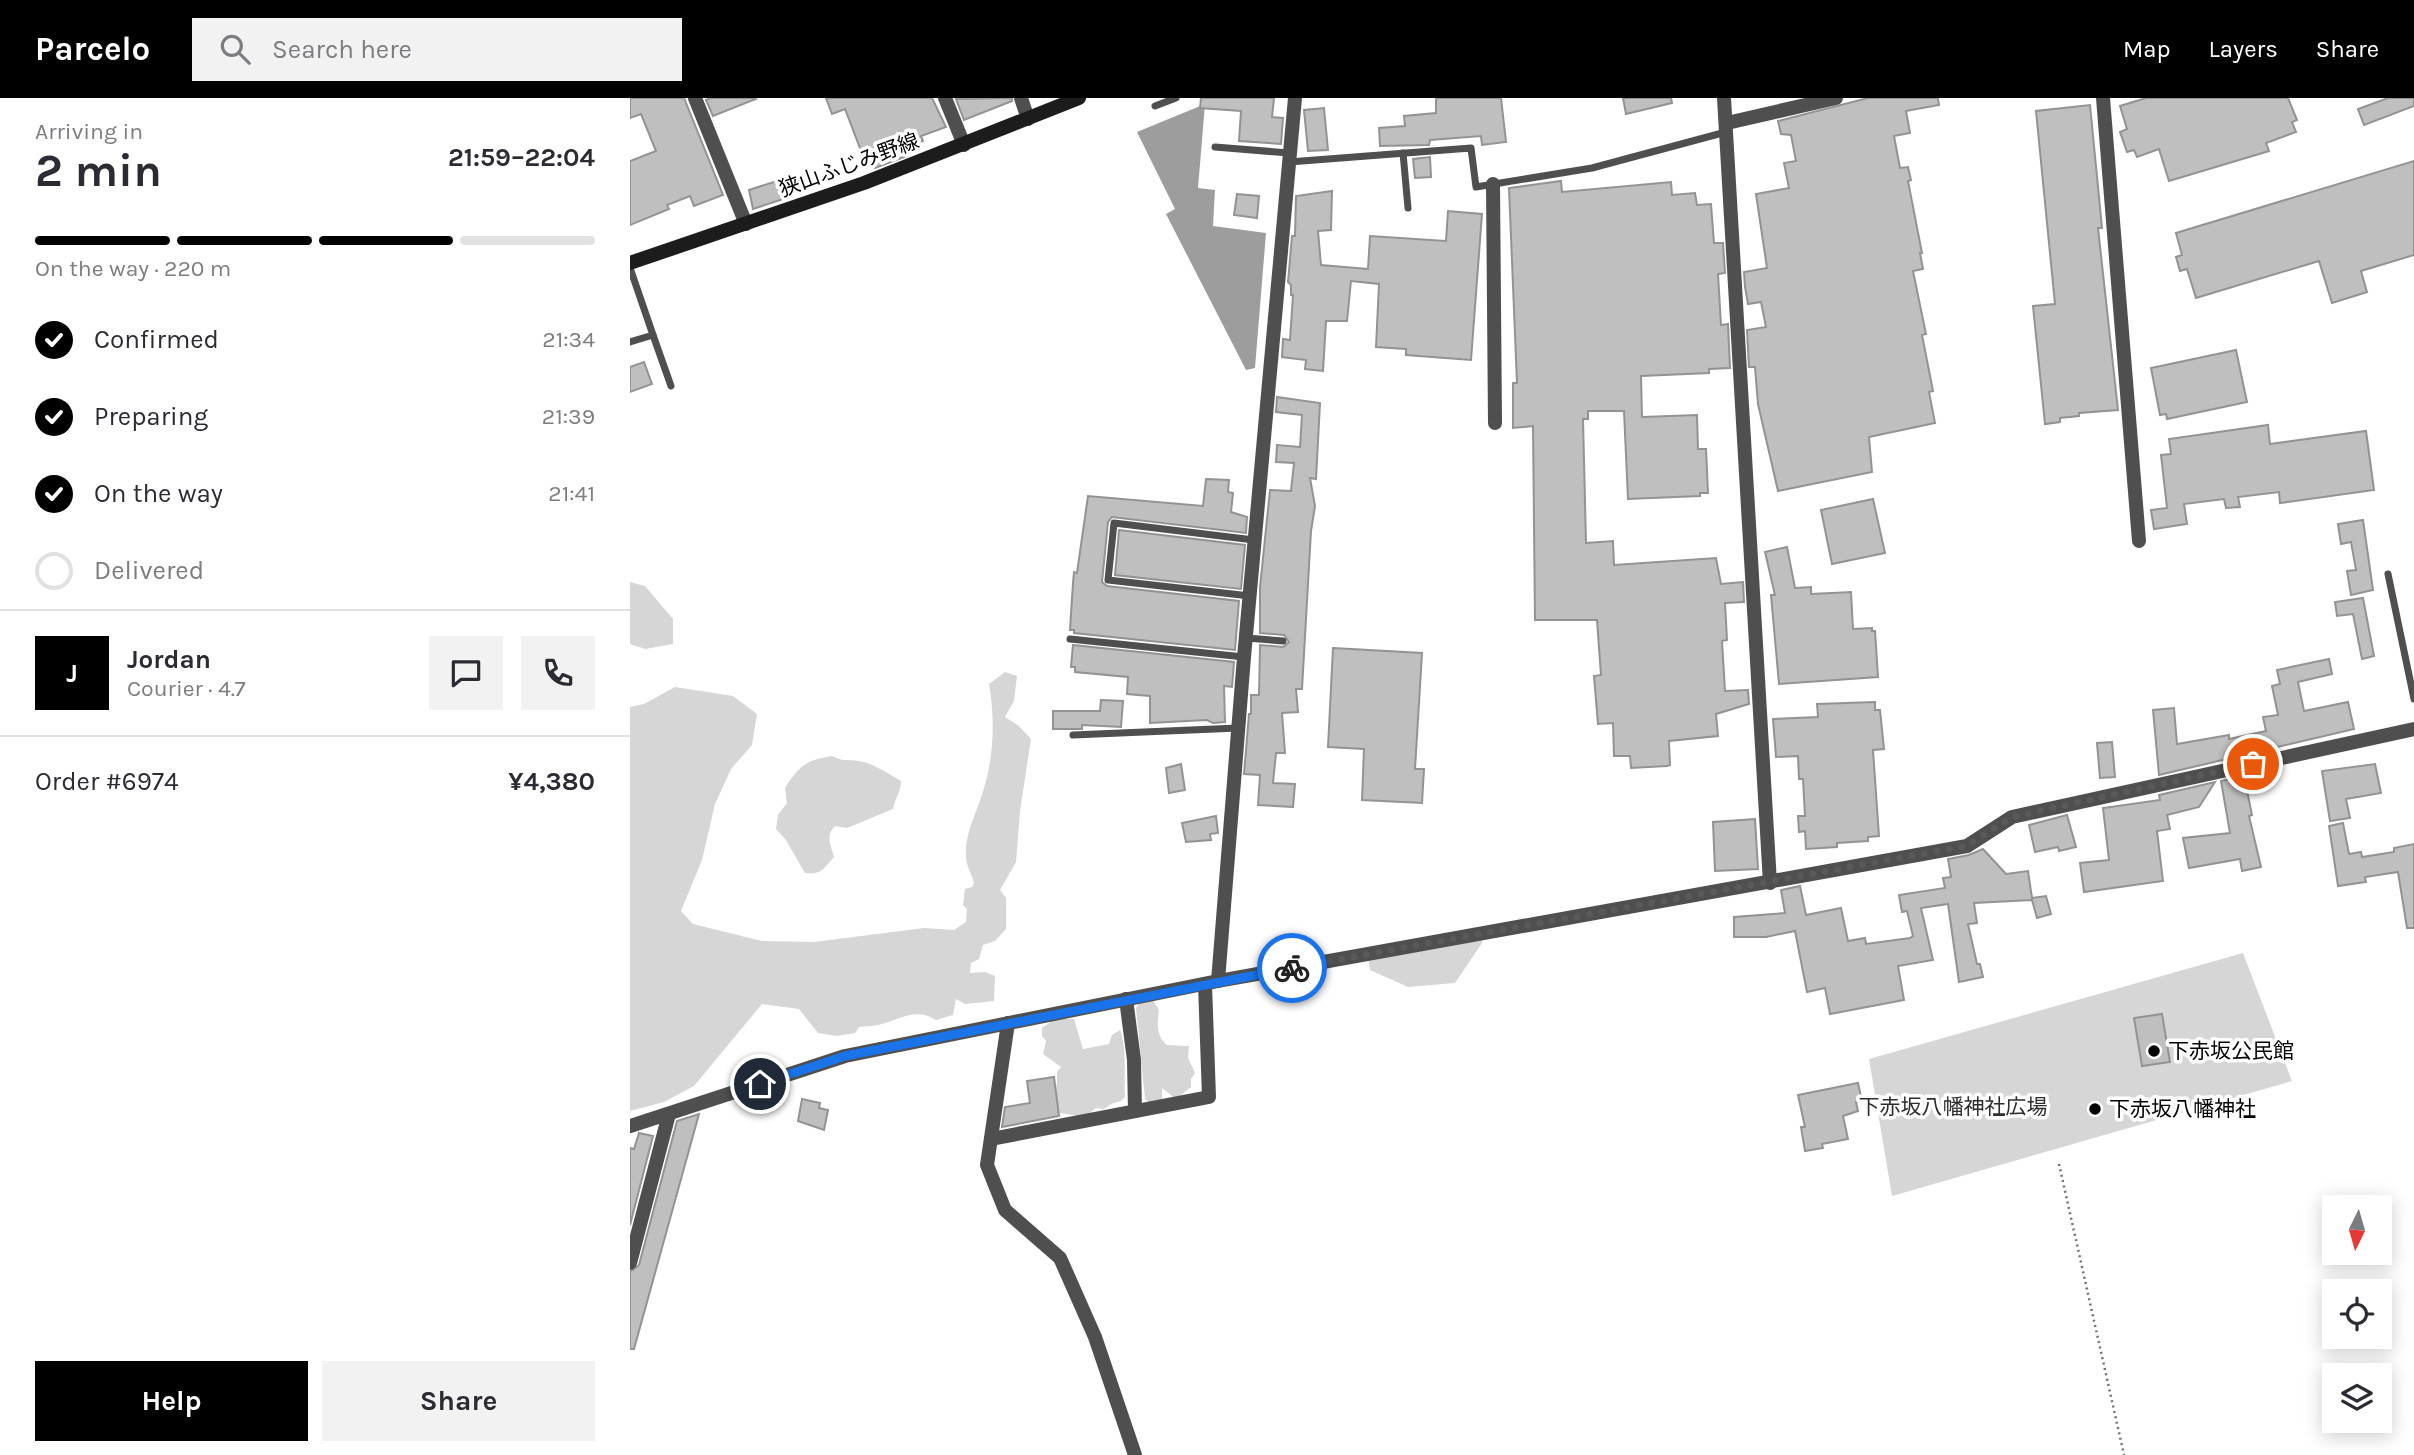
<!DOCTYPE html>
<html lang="en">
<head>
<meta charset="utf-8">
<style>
  body { margin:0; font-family:Karla,"Noto Sans JP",sans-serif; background:#f2f2f3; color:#2b2b33; height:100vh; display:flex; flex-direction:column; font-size:26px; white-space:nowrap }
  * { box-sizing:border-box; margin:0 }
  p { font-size:23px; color:#7c7c81 }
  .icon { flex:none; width:38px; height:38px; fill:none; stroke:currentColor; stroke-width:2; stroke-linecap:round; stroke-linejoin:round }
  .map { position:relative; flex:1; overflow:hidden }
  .side { display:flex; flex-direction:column; background:#fff; width:630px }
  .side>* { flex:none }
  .needle { width:46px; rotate:185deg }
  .fabs { position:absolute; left:1692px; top:1097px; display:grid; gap:14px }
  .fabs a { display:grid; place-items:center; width:70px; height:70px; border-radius:0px; background:#fff; box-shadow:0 4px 18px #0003; font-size:35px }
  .pin { position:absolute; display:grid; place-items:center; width:60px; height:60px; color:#fff; margin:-30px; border:4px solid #fff; border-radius:50%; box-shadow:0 2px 7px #0007 }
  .courier { position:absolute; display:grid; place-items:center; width:70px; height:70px; margin:-35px; border:5px solid #1a73e8; border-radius:50%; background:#fff; color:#222; box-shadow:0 2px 9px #0007 }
  .head em { font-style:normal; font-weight:700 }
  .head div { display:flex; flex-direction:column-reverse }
  .head { display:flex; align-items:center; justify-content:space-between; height:119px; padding:0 35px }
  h1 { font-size:46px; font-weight:700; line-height:52px }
  .bar { display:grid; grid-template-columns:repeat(4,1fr); gap:10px 7px; align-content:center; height:84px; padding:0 35px }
  .bar i { height:9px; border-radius:5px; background:#e1e1e2 }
  .bar .on { background:#000 }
  .bar p { grid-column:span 4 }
  .line { display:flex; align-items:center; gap:18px; padding:0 35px; border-top:2px solid #e1e1e2 }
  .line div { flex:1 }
  .round { display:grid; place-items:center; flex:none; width:74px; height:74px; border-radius:0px; background:#f2f2f3 }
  ol { padding:0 35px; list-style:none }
  li { display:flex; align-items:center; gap:21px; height:77px }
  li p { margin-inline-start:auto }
  li .icon { padding:7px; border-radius:50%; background:#000; color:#fff; stroke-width:4 }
  li:last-child { color:#7c7c81 }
  li i { width:38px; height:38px; border:4px solid #e1e1e2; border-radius:50% }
  .action { display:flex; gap:14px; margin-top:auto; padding:14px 35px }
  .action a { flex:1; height:80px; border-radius:0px; background:#000; color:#fff; font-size:28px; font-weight:700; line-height:80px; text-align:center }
  .action a+a { background:#f2f2f3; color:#2b2b33 }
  header { display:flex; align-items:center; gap:42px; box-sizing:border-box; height:98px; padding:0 35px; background:#000; color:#fff }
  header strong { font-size:33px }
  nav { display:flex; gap:38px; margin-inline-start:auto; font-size:24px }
  .search { width:490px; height:63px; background:#f2f2f3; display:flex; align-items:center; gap:18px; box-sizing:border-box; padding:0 24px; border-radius:0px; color:#7c7c81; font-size:26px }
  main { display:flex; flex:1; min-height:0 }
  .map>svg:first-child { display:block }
  .green { fill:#d6d6d6 }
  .water { fill:#9d9d9d }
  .building { fill:#bfbfbf; stroke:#939393; stroke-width:2 }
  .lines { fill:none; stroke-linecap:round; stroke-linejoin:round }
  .path { stroke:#717171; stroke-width:2.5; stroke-dasharray:2 3.5; stroke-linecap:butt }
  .service { stroke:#4f4f4f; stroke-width:7 }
  .minor { stroke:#4f4f4f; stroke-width:14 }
  .tertiary { stroke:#4f4f4f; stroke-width:14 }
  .secondary { stroke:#1c1c1c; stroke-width:14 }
  .done { stroke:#595959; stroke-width:7; stroke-dasharray:0 12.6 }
  .route { stroke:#1a73e8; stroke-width:9 }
  .poi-dot { fill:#000; stroke:#fff; stroke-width:2.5 }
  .labels { text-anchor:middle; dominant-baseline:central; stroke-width:7; stroke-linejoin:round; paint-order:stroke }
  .street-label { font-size:21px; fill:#000; stroke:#fff }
  .poi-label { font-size:21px; fill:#000; stroke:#fff; text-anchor:start }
  .park-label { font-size:21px; fill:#2d2d2d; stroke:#fff }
</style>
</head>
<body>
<header>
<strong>Parcelo</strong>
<div class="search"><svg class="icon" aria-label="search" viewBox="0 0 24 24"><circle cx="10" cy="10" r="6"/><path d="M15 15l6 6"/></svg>Search here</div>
<nav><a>Map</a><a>Layers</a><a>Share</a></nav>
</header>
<main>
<section class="side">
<div class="head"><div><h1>2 min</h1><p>Arriving in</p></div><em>21:59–22:04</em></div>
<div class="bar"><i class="on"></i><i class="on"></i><i class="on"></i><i></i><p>On the way · 220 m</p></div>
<ol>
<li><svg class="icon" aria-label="check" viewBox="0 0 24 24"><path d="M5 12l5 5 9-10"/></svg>Confirmed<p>21:34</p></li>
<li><svg class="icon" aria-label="check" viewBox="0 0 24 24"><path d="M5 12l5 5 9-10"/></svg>Preparing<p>21:39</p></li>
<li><svg class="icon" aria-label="check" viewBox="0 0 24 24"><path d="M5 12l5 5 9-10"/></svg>On the way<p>21:41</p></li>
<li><i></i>Delivered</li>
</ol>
<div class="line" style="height:126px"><b class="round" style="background:#000;color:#fff">J</b><div><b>Jordan</b><p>Courier · 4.7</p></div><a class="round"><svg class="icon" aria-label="chat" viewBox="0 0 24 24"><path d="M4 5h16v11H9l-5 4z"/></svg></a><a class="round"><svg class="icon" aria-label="phone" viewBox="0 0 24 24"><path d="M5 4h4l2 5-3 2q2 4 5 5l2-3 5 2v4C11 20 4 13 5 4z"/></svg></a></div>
<div class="line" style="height:91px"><div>Order #6974</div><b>¥4,380</b></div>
<div class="action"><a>Help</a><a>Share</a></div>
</section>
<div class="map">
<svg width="1784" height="1357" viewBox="0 0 1784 1357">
  <rect width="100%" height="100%" fill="#fff"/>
  <g class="green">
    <polygon points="0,484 15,488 43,521 43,546 15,551 0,546"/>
    <path d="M375 574 387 578 384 603 375 619 389 628 401 641 390 713 386 764 370 792 376 800V831L365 843 353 847 349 861 341 865 340 875 355 874 365 878 364 903 335 906 326 901 323 917 306 922C287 910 272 920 252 926 245 928 236 928 229 929L225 935 207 938 188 935 169 911 132 906 64 988 34 1004 0 1013V609L14 606 45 589 103 598 127 616 122 647 101 671 85 706 72 762 51 813 63 826 132 843 184 844 294 830 324 832 336 824 337 811 333 807 335 791 342 789 344 785C342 776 336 768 336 759 334 735 348 713 354 690 364 658 365 619 359 586Z"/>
    <path d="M202 658C213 664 218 661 229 663 243 665 259 676 271 683 271 694 265 700 263 711L217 730 205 728C195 738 201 747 204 759 193 771 192 777 175 775L156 742 146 731 148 717 157 705 155 690C169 668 176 662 202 658Z"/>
    <polygon points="852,840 852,845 825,885 778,889 740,872 738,859"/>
    <polygon points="1613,855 1662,983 1262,1098 1239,961"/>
    <path d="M523 902 529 912C527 925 526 938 537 947L559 948 558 960 565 975 561 981V989L546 1001 532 990V1003L522 1007 515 1001 506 910 510 904Z"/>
    <path d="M425 921H444L453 951 479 946 482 937 490 932C497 947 494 980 495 999L491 1003 481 1006 474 1011 466 1010 454 1019 425 1014C424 1000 428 987 427 974L431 969 413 956 416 943 412 938V930Z"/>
  </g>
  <polygon class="water" points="575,6 568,90 585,92 583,128 636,135 625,270 616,272 536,116 545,111 507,34"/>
  <g class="building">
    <polygon points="0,0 54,0 93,97 64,108 60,98 37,107 39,111 0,127 0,63 26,53 11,16 0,20"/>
    <polygon points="80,0 125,0 126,1 83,18 76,2"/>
    <polygon points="196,0 302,0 316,29 291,38 293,43 274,50 277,58 245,70 239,56 233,58 215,11 202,16"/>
    <polygon points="382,0 382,3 334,22 326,1"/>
    <polygon points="571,0 644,0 642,19 653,20 651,46 609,43 611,13 570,10"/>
    <polygon points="806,0 871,0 876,44 852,47 851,38 800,42 799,47 750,48 749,30 775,28 774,18 806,15"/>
    <polygon points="993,0 1041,0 1042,5 996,16"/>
    <polygon points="1238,0 1308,0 1309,7 1276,13 1280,35 1264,38 1270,70 1278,69 1281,82 1278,83 1292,155 1290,155 1293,171 1283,173 1296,236 1292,237 1303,293 1299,294 1305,325 1239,339 1242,374 1148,393 1128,306 1125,269 1119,269 1117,232 1136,229 1131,204 1118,206 1115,189 1114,174 1137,170 1126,96 1159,90 1154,65 1166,63 1161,37 1151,36 1148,23"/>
    <polygon points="1516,0 1658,0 1667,22 1662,24 1666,34 1636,45 1639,53 1539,83 1529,51 1507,59 1504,52 1497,54 1490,34 1497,31 1490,8"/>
    <polygon points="1758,0 1784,0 1784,8 1734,27 1728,11"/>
    <polygon points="1460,7 1472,130 1468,130 1488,312 1449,315 1449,318 1430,320 1430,324 1415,326 1403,208 1425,206 1406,13"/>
    <polygon points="694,10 698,52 678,53 674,12"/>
    <polygon points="800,59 801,79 785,80 783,61"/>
    <polygon points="1784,63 1784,157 1731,173 1737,194 1702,205 1689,163 1566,200 1557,171 1550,173 1546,159 1552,157 1546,135"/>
    <polygon points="150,82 156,100 123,111 119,92"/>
    <polygon points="931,83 932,94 1041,84 1042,97 1065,95 1067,107 1081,106 1084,145 1093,145 1095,175 1088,176 1091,227 1098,226 1100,270 1079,271 1079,275 1011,278 1012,319 1067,317 1068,351 1076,351 1078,395 1070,395 1070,398 998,401 994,313 958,313 958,321 953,321 956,445 983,443 984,467 1086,460 1091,486 1113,484 1114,504 1095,505 1097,542 1092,543 1095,593 1118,592 1119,606 1086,616 1088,638 1039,643 1040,667 1037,668 1001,670 1000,658 984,658 983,625 968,626 964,578 971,577 967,522 905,522 903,328 883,330 883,285 887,285 879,90"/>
    <polygon points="702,93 701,132 688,133 691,167 738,171 740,138 816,143 818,113 852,116 841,262 776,257 776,251 746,249 749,186 721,183 717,223 696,223 693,273 675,271 676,262 652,259 653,241 660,242 663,197 661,197 661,187 658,184 662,138 665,138 666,98"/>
    <polygon points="607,96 629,98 627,120 604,117"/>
    <polygon points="1606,252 1617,304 1537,321 1536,316 1530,317 1521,270"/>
    <polygon points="14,264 22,286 0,294 0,269"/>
    <polygon points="647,299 690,305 686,381 680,380 685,408 681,433 672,591 666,591 668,614 652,615 655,655 646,655 643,685 665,686 663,709 628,707 630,677 614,676 619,616 621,616 621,597 629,597 630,547 653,549 659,544 654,537 630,535 630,489 640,392 661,393 664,365 646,364 647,347 670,349 672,317 646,314"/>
    <polygon points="1638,327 1640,346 1736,333 1744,392 1650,405 1649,394 1608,399 1610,409 1596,410 1594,401 1554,406 1557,426 1524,431 1521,412 1537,410 1531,357 1541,356 1539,341"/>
    <polygon points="576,381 599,382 598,394 603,395 601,414 617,419 616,435 482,419 478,424 472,484 477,488 609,503 605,552 444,535 444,532 440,532 443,485 444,474 447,475 458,398 573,408"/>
    <polygon points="1243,401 1255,455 1202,466 1191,412"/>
    <polygon points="1733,422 1743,492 1721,497 1717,473 1726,472 1721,444 1711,446 1708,426"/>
    <polygon points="489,432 615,447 611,491 485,477"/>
    <polygon points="1157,449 1165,490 1181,489 1181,496 1221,494 1223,531 1242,530 1242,533 1245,533 1248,579 1149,586 1141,497 1145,497 1135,454"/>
    <polygon points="1733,500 1744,558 1732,561 1723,516 1707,518 1705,504"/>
    <polygon points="443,547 604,564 602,589 594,588 595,624 583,625 577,622 520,625 520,598 497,596 498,579 445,574 445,569 441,569"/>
    <polygon points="703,550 792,555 785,671 794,671 792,705 732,702 734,651 698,649"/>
    <polygon points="1699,561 1702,576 1668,584 1674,613 1718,604 1724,631 1529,677 1523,612 1544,610 1547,646 1599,637 1599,641 1636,633 1633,619 1648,617 1642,588 1650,586 1647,572"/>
    <polygon points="471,602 493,603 491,629 452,627 452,631 423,631 423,613 470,613"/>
    <polygon points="1245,604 1245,612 1250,612 1254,651 1243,652 1249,738 1238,739 1238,743 1207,745 1207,749 1176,751 1175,733 1169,734 1168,718 1175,718 1173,681 1169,681 1168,658 1146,659 1143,621 1188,619 1187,606"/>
    <polygon points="1482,644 1485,679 1470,680 1467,645"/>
    <polygon points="551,666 555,692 539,695 536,670"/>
    <polygon points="1745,666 1751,695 1716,701 1720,720 1700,723 1692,673"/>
    <polygon points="1614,678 1622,717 1619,718 1631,769 1612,773 1610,761 1559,770 1553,740 1600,735 1591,683"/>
    <polygon points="1585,684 1569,709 1537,717 1540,731 1527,733 1533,783 1454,794 1450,765 1479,762 1473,710 1530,702 1529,697"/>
    <polygon points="1437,717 1446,749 1429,753 1428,749 1405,754 1399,727"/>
    <polygon points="586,718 588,735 580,736 581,742 556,744 552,725"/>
    <polygon points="1125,721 1128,771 1085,773 1083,724"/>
    <polygon points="1713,725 1719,756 1731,754 1732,759 1764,754 1764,750 1784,746 1784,830 1777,830 1768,774 1735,779 1736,784 1708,788 1699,728"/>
    <polygon points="1353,751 1376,776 1398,773 1402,800 1416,798 1421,816 1407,820 1402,802 1344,805 1347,825 1338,826 1347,866 1350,866 1353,879 1329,884 1318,806 1291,810 1303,862 1268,868 1274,902 1200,916 1195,890 1177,894 1165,833 1136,839 1104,839 1104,819 1155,815 1151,792 1170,788 1176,817 1211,810 1218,843 1235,840 1236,846 1280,840 1283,838 1277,813 1272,814 1269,797 1315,790 1313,780 1321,779 1318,761 1339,757"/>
    <polygon points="1532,916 1540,964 1512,968 1504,920"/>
    <polygon points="424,979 429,1018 372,1029 375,1009 400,1005 397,983"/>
    <polygon points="1228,985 1232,1003 1226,1004 1228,1013 1213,1018 1218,1041 1192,1046 1193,1050 1175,1053 1171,1029 1175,1029 1168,997"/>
    <polygon points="172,1001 190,1005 189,1010 198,1012 194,1032 168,1023"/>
    <polygon points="69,1016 4,1251 0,1251 0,1174 9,1167 47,1023"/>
    <polygon points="9,1035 23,1038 0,1127 0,1050 4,1051"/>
  </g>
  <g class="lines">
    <polyline class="path" points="1429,1066 1494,1357"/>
    <g class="service">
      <polyline points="525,8 546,0"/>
      <polyline points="585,49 659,55"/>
      <polyline points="773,55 778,110"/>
      <polyline points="659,64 841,50 846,89 962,70 1096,34"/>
      <polyline points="0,170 23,237 0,244"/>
      <polyline points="23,237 41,288"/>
      <polyline points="1758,476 1784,601"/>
      <polyline points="620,498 478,482 484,425 624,442"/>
      <polyline points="616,540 653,543"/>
      <polyline points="440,541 614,559"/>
      <polyline points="443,637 608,630"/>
    </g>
    <g class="minor">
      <polyline points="65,0 116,126"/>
      <polyline points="315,0 334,47"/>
      <polyline points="391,0 398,21"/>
      <polyline points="1094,0 1140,785"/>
      <polyline points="1097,25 1206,0"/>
      <polyline points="863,86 865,325"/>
      <polyline points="588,883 614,559 665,0"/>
      <polyline points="496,901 504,962 505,1013"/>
      <polyline points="378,925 357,1067 375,1112 430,1160 465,1239 505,1357"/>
      <polyline points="0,1028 215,958 588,883 1337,748 1382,719 1784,631"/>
      <polyline points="361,1041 579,999 575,886"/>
      <polyline points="0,1165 39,1016"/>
    </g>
    <polyline class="tertiary" points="1473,0 1509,443"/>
    <polyline class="secondary" points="0,165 234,85 449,0"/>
  </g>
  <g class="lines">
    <polyline class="done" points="662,870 1336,748 1382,719 1623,666"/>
    <polyline class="route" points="130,986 215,958 662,870"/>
  </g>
  <g class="poi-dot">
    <circle cx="1524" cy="953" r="7"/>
    <circle cx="1465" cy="1011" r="7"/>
  </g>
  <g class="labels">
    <g class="street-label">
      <text transform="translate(219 67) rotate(-20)">狭山ふじみ野線</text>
    </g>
    <g class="poi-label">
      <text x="1538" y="953">下赤坂公民館</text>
      <text x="1479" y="1011">下赤坂八幡神社</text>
    </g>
    <g class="park-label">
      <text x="1323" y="1009">下赤坂八幡神社広場</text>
    </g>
  </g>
</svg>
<div class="fabs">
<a><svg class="needle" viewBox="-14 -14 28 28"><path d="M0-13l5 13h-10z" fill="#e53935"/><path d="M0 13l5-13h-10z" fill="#7c7c81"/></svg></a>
<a><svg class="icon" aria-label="locate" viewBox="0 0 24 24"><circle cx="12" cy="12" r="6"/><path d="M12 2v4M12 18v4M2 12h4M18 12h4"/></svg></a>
<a><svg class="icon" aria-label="layers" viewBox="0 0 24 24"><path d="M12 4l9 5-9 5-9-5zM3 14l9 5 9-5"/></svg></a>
</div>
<div class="pin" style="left:1623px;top:666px;background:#ea580c"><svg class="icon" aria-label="bag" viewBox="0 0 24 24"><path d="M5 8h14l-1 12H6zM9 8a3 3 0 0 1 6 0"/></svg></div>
<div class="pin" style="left:130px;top:986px;background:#1f2937"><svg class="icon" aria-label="home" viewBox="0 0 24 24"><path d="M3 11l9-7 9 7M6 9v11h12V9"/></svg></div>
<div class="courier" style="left:662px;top:870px"><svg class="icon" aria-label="bike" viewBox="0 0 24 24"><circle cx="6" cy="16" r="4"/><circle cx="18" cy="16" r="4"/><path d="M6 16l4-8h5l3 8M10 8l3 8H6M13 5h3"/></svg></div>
</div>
</main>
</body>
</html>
